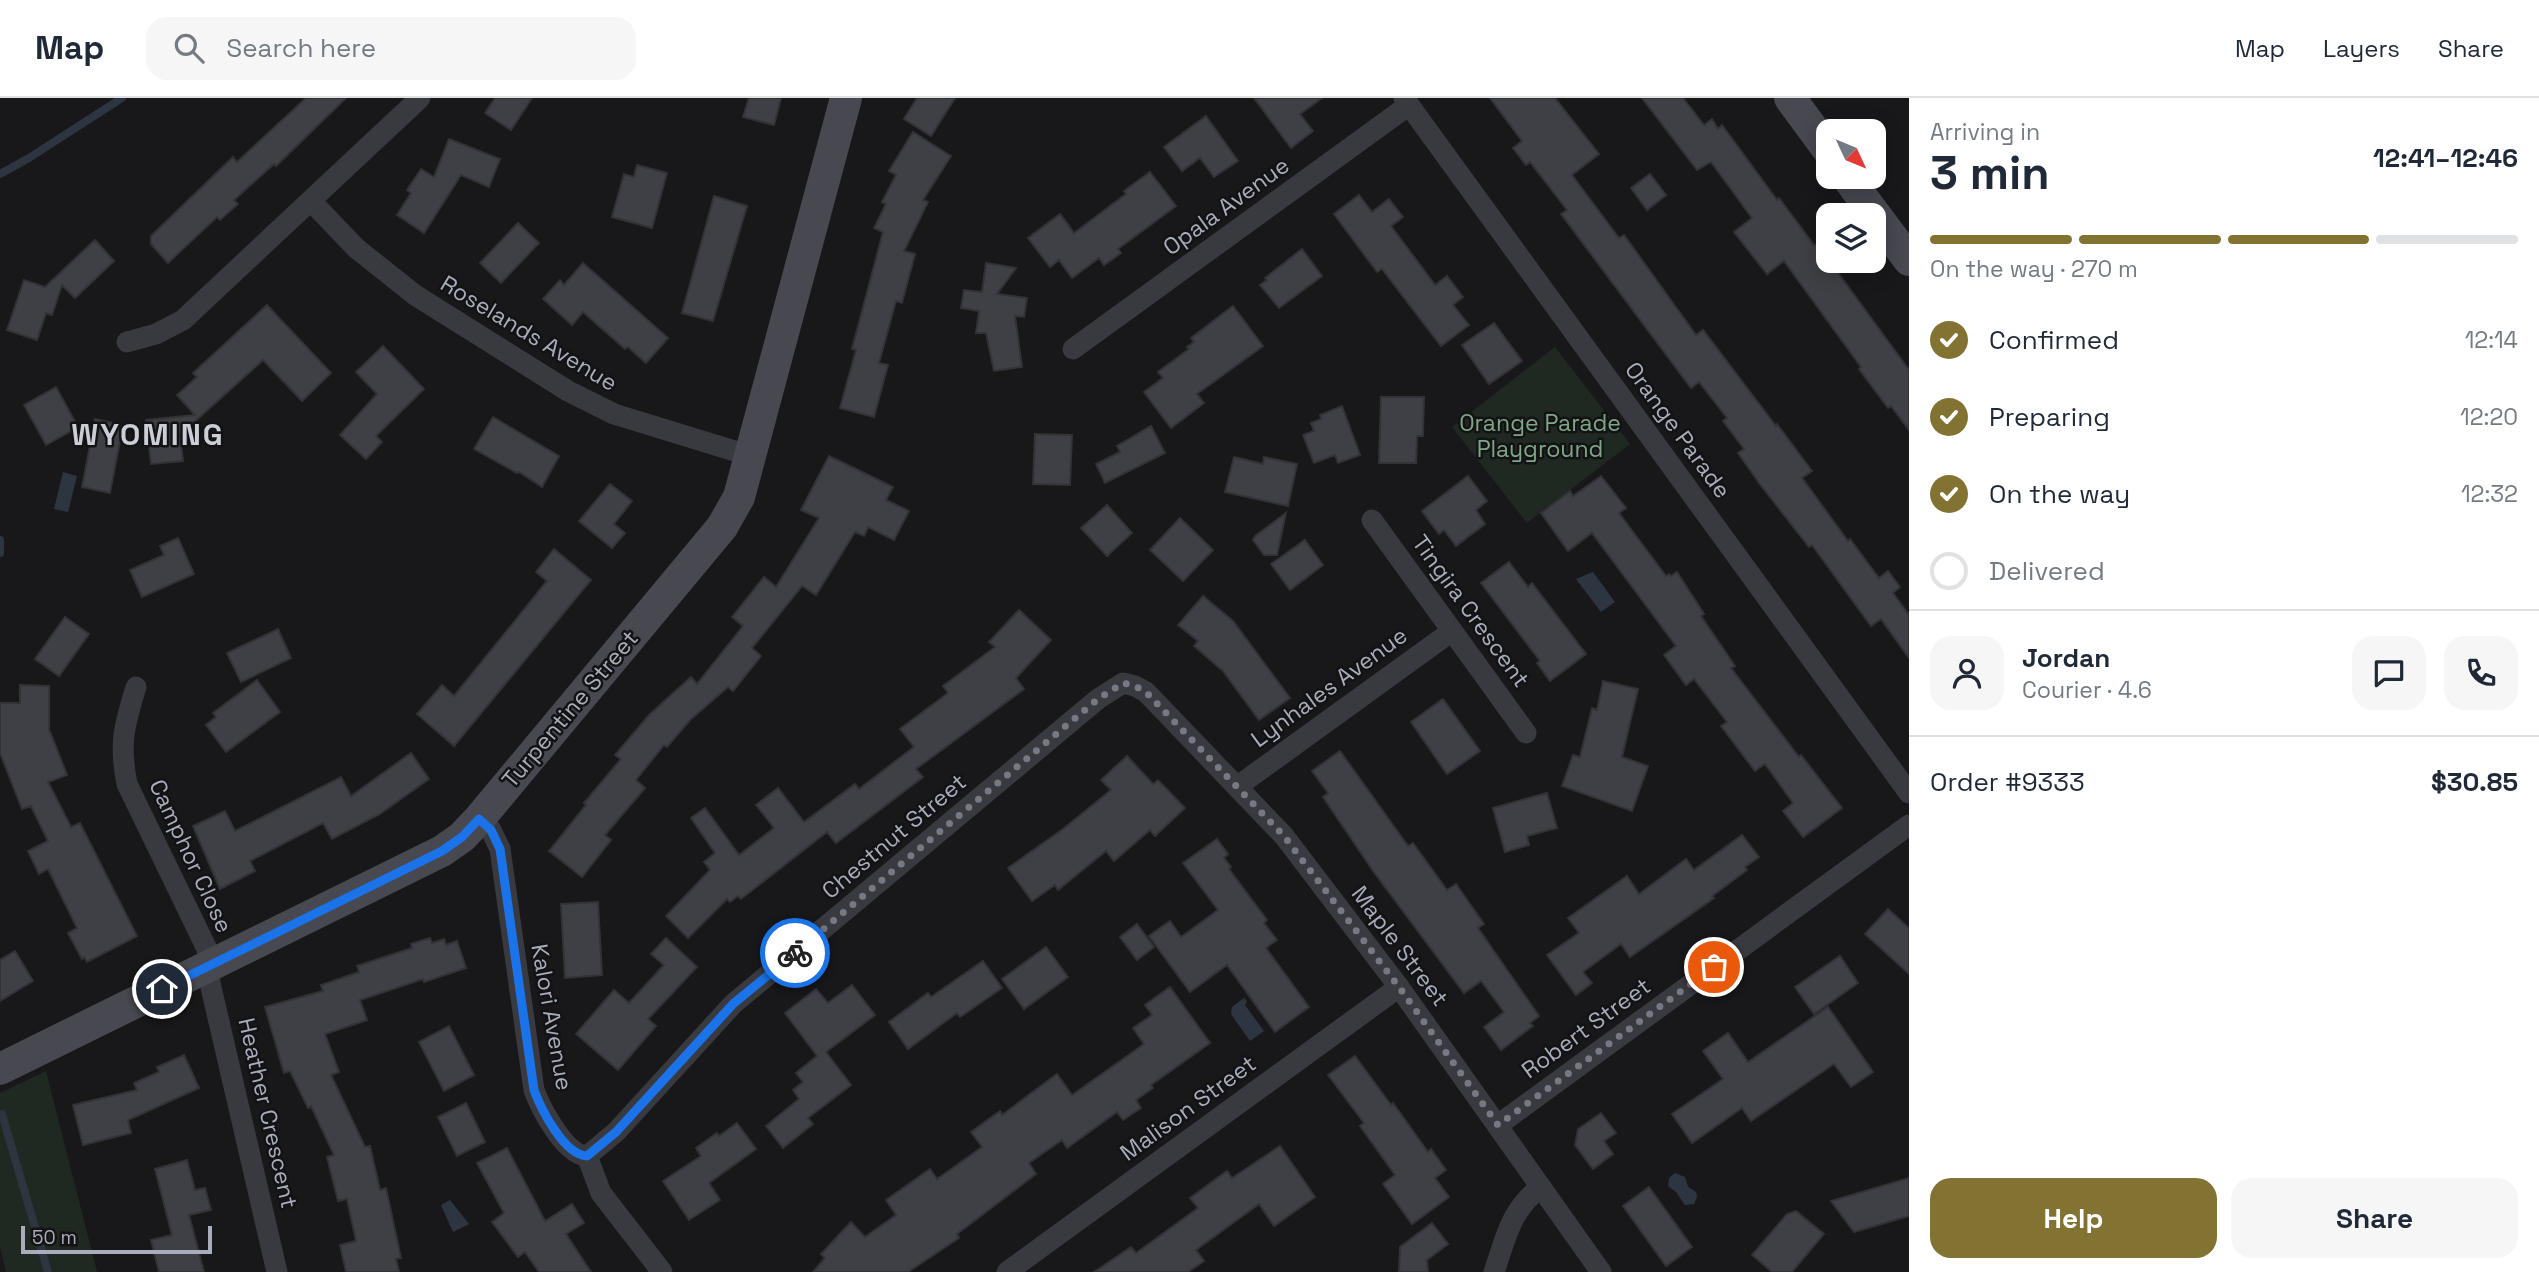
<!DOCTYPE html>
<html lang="en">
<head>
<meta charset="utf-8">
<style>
  body { margin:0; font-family:"Space Grotesk",sans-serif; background:#f6f6f7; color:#1f2937; height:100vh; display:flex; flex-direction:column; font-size:26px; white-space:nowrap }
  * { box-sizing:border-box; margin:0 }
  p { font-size:23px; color:#747a83 }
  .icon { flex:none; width:38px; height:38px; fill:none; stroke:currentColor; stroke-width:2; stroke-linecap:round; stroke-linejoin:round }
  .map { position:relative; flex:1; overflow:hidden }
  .drawer { display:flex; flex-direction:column; background:#fff; width:630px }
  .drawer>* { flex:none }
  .needle { width:46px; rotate:134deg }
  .buttons { position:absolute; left:1816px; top:21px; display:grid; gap:14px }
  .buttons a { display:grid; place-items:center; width:70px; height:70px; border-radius:14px; background:#fff; box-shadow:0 4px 18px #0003; font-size:35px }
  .scale { position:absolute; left:21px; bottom:18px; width:191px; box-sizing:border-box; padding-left:7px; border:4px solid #a9adbb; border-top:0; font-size:19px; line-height:24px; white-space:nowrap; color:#a9adbb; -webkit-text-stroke:5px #131315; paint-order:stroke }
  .pin { position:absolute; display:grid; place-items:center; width:60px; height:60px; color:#fff; margin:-30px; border:4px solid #fff; border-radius:50%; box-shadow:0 2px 7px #0007 }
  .courier { position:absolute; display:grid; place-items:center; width:70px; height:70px; margin:-35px; border:5px solid #1a73e8; border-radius:50%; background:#fff; color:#222; box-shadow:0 2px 9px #0007 }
  .head em { font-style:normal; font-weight:700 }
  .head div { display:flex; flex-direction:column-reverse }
  .head { display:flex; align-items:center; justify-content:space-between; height:119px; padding:0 21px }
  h1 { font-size:46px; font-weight:700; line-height:52px }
  .bar { display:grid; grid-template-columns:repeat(4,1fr); gap:10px 7px; align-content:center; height:84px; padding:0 21px }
  .bar i { height:9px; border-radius:5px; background:#e0e1e3 }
  .bar .on { background:#837332 }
  .bar p { grid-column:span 4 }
  .line { display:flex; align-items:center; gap:18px; padding:0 21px; border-top:2px solid #e0e1e3 }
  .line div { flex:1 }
  .round { display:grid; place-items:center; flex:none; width:74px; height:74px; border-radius:21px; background:#f6f6f7 }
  ol { padding:0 21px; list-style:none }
  li { display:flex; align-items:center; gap:21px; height:77px }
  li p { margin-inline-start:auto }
  li .icon { padding:7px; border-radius:50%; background:#837332; color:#fff; stroke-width:4 }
  li:last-child { color:#747a83 }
  li i { width:38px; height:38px; border:4px solid #e0e1e3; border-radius:50% }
  .action { display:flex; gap:14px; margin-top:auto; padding:14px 21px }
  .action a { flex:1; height:80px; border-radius:21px; background:#837332; color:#fff; font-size:28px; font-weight:700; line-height:80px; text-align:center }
  .action a+a { background:#f6f6f7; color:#1f2937 }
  header { display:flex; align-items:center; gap:42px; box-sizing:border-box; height:98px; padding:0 35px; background:#fff; border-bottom:2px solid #e0e1e3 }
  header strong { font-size:33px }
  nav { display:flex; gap:38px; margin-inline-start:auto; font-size:24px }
  .search { width:490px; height:63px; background:#f6f6f7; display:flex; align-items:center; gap:18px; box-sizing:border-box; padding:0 24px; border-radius:21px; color:#747a83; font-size:26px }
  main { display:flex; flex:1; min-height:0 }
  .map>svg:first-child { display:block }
  .green { fill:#1f2922 }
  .water { fill:#2d3540 }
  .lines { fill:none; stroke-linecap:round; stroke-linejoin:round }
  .stream { stroke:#2d3540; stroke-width:8 }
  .building { fill:#3f4045; stroke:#323237; stroke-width:2 }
  .street { stroke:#393940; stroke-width:21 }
  .secondary { stroke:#474850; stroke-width:32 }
  .done { stroke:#767983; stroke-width:7; stroke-dasharray:0 12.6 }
  .route { stroke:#1a73e8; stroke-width:9 }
  .labels { text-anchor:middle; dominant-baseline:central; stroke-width:5; stroke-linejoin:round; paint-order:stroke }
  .street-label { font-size:23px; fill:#a9adbb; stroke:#131315 }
  .park-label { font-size:23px; fill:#7fa786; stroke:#131315 }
  .district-label { font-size:30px; font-weight:bold; letter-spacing:2px; fill:#cbcdd7; stroke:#131315 }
</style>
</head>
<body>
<header>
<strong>Map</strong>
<div class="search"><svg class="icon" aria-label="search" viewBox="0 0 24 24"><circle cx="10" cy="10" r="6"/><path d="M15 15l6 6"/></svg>Search here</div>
<nav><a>Map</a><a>Layers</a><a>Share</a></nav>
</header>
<main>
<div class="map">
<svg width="1909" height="1174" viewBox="0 0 1909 1174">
  <rect width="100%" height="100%" fill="#18181a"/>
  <g class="green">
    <polygon points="1555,249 1630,346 1527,425 1452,329"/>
    <polygon points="46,973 97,1174 6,1174 0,1149 0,995"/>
  </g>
  <g class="water">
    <polygon points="63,374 77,378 68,414 54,411"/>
    <polygon points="1593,474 1615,504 1601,514 1576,481"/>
    <polygon points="1244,900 1247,903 1245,907 1264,933 1250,943 1231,916 1232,909"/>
    <polygon points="1675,1075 1685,1079 1688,1089 1696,1094 1697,1099 1694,1106 1685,1107 1676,1094 1668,1088 1669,1080"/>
    <polygon points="450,1102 469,1126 453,1134 441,1107"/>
  </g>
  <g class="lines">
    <g class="stream">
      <polyline points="0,76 29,60 122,0"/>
      <polyline points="0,442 0,455"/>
      <polyline points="2,1016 48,1174"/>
    </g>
  </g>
  <g class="building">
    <polygon points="306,0 346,0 276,68 274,66 234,102 238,106 220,122 217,119 168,165 151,146 151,138 233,59 237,64"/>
    <polygon points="495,0 532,0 511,32 485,15"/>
    <polygon points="749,0 781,0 774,27 743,19"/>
    <polygon points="917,0 955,0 931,38 904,21"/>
    <polygon points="1254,0 1322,0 1300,16 1313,33 1291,50"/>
    <polygon points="1490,0 1555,0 1599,56 1572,77 1619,140 1624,137 1696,237 1703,232 1776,328 1777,326 1812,373 1802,380 1848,443 1850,441 1879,480 1888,473 1900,489 1893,495 1909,517 1909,560 1881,521 1871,528 1812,447 1809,449 1759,385 1738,355 1744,351 1723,323 1727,320 1699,284 1691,290 1561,116 1567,112 1530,64 1526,67 1513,50 1522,43"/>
    <polygon points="1642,0 1683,0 1704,27 1712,21 1718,31 1722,27 1777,102 1779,100 1814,147 1817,146 1909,272 1909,332 1891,308 1888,310 1859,271 1861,269 1784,163 1767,176 1734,134 1752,120 1711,64 1697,72"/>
    <polygon points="1206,18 1238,63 1214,79 1200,60 1182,73 1164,49"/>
    <polygon points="913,34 951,58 923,102 928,104 904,153 915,156 902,205 896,203 879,265 888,267 874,319 840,310 856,252 852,251 883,134 874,130 886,106 882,104 896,77 889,73"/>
    <polygon points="449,41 500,61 489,89 461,77 424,135 397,117 411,95 407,92 421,71 434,79"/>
    <polygon points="637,67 667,75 652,130 612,119 624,76 634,79"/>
    <polygon points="1150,74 1176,108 1118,151 1121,155 1104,167 1099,160 1072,180 1059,162 1050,169 1028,140 1060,116 1074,135 1126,96 1124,93"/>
    <polygon points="1650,76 1666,97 1647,112 1631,90"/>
    <polygon points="1359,97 1372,114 1389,101 1403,119 1391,128 1435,187 1447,178 1463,199 1453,207 1469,227 1441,248 1382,171 1377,174 1334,116"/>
    <polygon points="714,98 747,108 713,223 682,215"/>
    <polygon points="518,125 539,145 501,185 480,165"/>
    <polygon points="95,142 114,163 75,200 62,187 52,217 46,215 37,242 7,232 24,182 45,189"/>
    <polygon points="1302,151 1322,178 1279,210 1260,187 1267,182 1265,180"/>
    <polygon points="583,165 668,240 646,265 628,249 625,251 583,214 572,227 543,201 560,182 564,187"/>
    <polygon points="986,165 1016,170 997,196 1027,200 1024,219 1015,218 1022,269 994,273 986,235 976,235 979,213 961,210 964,192 982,194"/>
    <polygon points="267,207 331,275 302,303 263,262 180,337 183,363 151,366 146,322 195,317 177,297 197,279 193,275"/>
    <polygon points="1233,208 1263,248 1197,296 1204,305 1171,330 1144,294 1163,280 1158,274 1189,251 1187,249 1194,244 1191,240"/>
    <polygon points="1494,225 1522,263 1489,286 1462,247"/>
    <polygon points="383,248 424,291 376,338 382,344 366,361 340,337 377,296 356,274"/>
    <polygon points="56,289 78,329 46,347 24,307"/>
    <polygon points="1381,299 1424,299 1423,338 1417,338 1416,365 1379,365"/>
    <polygon points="1342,308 1360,357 1338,365 1335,357 1314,365 1303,337 1314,333 1311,325 1321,321 1320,317"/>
    <polygon points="493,319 559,358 542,389 519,374 517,375 474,351"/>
    <polygon points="95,321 123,327 110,395 82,389"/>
    <polygon points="1151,328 1165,355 1105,385 1096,366 1120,354 1117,348"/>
    <polygon points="1035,336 1072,337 1070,387 1033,386"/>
    <polygon points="829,358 893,389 886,402 909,413 894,442 868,429 864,438 855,434 816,497 802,488 752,550 761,558 733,593 728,589 691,621 667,649 664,647 636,682 645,690 605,737 611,742 582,779 549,753 586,707 584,705 621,661 615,657 649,617 691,579 697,586 743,528 732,519 764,479 776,489 819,420 801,412"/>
    <polygon points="1234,359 1263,366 1264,359 1297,366 1288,408 1225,394"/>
    <polygon points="1468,378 1487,403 1476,412 1485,426 1456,448 1444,432 1439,436 1422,413"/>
    <polygon points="1601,378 1626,410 1619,415 1666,478 1669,476 1671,478 1677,474 1704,516 1701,518 1735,568 1731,570 1799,659 1801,657 1842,710 1803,739 1783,713 1793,705 1765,666 1755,673 1721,628 1727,624 1694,581 1686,587 1664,557 1676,548 1592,435 1568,453 1541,415 1570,393 1573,398"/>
    <polygon points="610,386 632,403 614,426 625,435 612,450 579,423"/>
    <polygon points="1107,407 1132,435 1107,458 1081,430"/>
    <polygon points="1286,415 1277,457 1264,457 1253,442 1255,438"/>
    <polygon points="1180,420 1213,452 1183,483 1150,452"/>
    <polygon points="178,440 194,476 142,499 130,472 164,457 160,448"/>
    <polygon points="1305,442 1323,467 1290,492 1271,466"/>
    <polygon points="554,451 591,482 454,648 417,616 442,587 454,598 547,483 536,474"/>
    <polygon points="1509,464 1528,489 1532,485 1586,556 1550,583 1537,565 1540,563 1481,485"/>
    <polygon points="1203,498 1233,523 1290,600 1259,622 1223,573 1194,548 1198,543 1178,527"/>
    <polygon points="1019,512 1051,542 1016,580 1024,591 916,671 923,679 836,745 827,734 741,801 738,798 730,804 727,801 688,840 666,818 710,772 704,764 715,755 691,720 705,710 739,757 774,730 756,707 778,690 804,724 855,686 859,691 914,649 900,631 948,595 943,588 995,549 989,544"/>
    <polygon points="65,519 89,536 59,578 35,561"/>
    <polygon points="278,531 291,560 241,584 227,555"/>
    <polygon points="257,582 280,614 226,654 206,627 216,619 213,615"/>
    <polygon points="1603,583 1638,591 1622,659 1648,668 1632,713 1562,688 1573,657 1580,659 1592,610 1597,612"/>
    <polygon points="20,587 49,588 49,631 67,677 48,684 71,729 80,725 137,838 87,864 84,859 82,861 68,835 77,830 48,771 39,776 28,753 48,743 31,708 22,711 0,655 0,605 20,605"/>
    <polygon points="1443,601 1480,653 1447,676 1411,624"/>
    <polygon points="1340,653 1408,748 1413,745 1447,792 1456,786 1484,826 1478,830 1539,918 1530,925 1533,928 1501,952 1484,929 1504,914 1481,883 1464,895 1373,773 1323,699 1328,695 1312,673"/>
    <polygon points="411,655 429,681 380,716 332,741 323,725 250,763 255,773 220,791 193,728 225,713 235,733 341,679 351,698"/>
    <polygon points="1127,658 1153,686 1158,682 1185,710 1155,738 1150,732 1114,763 1106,753 1058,792 1055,787 1032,803 1008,770 1063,731 1111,692 1101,682"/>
    <polygon points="1547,695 1557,730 1527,738 1529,747 1505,754 1493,710"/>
    <polygon points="1742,737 1759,759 1745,769 1747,772 1712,798 1714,800 1630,859 1621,846 1583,874 1592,885 1576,897 1547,857 1579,835 1568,820 1627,778 1639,796 1686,761 1694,772"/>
    <polygon points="1217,741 1228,756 1224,760 1231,769 1229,771 1267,822 1264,825 1277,842 1266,850 1309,909 1275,934 1227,867 1190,894 1149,838 1170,823 1181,839 1218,812 1183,765"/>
    <polygon points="598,804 602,877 565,880 561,806"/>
    <polygon points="1888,811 1909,830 1909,876 1865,836"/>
    <polygon points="1137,826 1154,849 1137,862 1120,839"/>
    <polygon points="430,840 432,845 444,841 446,847 457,843 466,870 424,884 423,881 360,902 367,922 325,936 339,974 331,977 365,1049 370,1048 380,1092 386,1090 401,1160 396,1161 399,1174 346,1174 340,1147 356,1143 347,1101 338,1103 327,1059 334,1057 311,1008 308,1010 290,973 284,975 265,909 323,893 321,887 359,874 357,868 412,850 411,846"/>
    <polygon points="666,840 697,869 648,921 656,928 618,972 576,936 614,892 629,905 664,867 651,856"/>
    <polygon points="1046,849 1068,879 1024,911 1002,881"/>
    <polygon points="15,853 33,883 0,903 0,862"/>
    <polygon points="1840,858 1858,885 1814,916 1795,889"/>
    <polygon points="983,863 1002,890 960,919 957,915 908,951 889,924 928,895 931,899"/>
    <polygon points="852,887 875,917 826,954 851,987 808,1020 813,1026 783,1050 766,1028 799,1001 793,992 803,984 796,975 817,958 785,915 816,891 828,905"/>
    <polygon points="1170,889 1210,945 1151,987 1153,990 1136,1002 1141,1010 1123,1022 1117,1014 1067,1050 1062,1042 1029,1065 1036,1076 957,1136 959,1140 908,1174 813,1174 825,1160 821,1156 851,1124 865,1139 896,1117 886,1102 930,1071 937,1081 982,1049 971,1034 1000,1013 1002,1017 1057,976 1072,997 1144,946 1133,930 1152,917 1145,907"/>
    <polygon points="1828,909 1873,974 1851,989 1834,966 1751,1023 1742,1010 1692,1045 1672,1016 1723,981 1703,953 1728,935 1748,964"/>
    <polygon points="449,928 474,977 444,993 419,944"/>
    <polygon points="184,957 199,990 128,1022 131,1035 83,1047 73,1007 137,992 134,985 159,974 157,969"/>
    <polygon points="1355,958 1391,1007 1393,1005 1428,1054 1431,1051 1446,1072 1435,1080 1449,1099 1412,1126 1383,1086 1395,1077 1360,1028 1364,1025 1328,977"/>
    <polygon points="466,1005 485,1044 457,1058 438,1019"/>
    <polygon points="1601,1015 1616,1035 1604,1043 1613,1056 1593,1071 1575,1047 1578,1031"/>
    <polygon points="737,1025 756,1051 709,1085 720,1102 689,1122 663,1083 701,1058 696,1050 717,1035 719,1038"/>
    <polygon points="1280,1048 1315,1099 1274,1128 1259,1106 1196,1152 1204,1163 1188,1174 1094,1174 1131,1149 1136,1155 1198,1110 1190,1100 1227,1073 1232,1080"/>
    <polygon points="507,1050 545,1123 572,1106 584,1125 566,1136 591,1174 539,1174 525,1154 518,1159 492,1124 504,1115 477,1065"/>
    <polygon points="187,1062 195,1092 205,1090 211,1112 189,1117 204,1174 159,1174 151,1142 172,1137 155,1071"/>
    <polygon points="1909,1080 1909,1118 1854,1134 1831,1103"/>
    <polygon points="1649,1089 1692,1149 1666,1168 1623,1108"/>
    <polygon points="1796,1113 1824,1136 1792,1174 1772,1174 1752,1157 1787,1116"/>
    <polygon points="1432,1125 1448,1146 1427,1162 1428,1174 1399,1174 1400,1149"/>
  </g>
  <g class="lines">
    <g class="street">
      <polyline points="1404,0 1909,695"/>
      <polyline points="311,103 356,150 415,197 568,293 614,316 751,358"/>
      <polyline points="127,244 156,236 183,222 420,0"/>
      <polyline points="1073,251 1409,7"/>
      <polyline points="1372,422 1526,635"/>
      <path d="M136 589C124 628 119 646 127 686L207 851 210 885 277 1174"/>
      <polyline points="1238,688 1452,533"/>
      <path d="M479 721 491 732 500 751 534 992C541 1011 565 1057 587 1058"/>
      <polyline points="1498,1027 1909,727"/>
      <polyline points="587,1058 616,1034 733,906 1098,601 1123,585 1135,588 1146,594 1284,738 1399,889 1601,1174"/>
      <polyline points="587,1058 601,1095 662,1174"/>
      <polyline points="1007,1174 1399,889"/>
      <path d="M1494 1174C1506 1140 1510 1112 1541 1089"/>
    </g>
    <g class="secondary">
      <polyline points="1790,0 1829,53"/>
      <polyline points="1847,79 1909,162"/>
      <polyline points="0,971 442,753 462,739 479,721 722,429 739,399 846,0"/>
    </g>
  </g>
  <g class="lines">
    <polyline class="done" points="795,855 1098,601 1123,585 1135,588 1146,594 1284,738 1399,889 1498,1027 1714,869"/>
    <path class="route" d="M162 891 442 753 462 739 479 721 491 732 500 751 534 992C541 1011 564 1057 587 1058L616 1034 733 906 795 855"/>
  </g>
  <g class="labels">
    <g class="street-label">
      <text transform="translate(1226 108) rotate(-36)">Opala Avenue</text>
      <text transform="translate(529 235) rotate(31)">Roselands Avenue</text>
      <text transform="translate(1678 332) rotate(54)">Orange Parade</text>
      <text transform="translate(1471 513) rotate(54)">Tingira Crescent</text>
      <text transform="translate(1329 589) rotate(-36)">Lynhales Avenue</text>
      <text transform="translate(570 611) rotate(-50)">Turpentine Street</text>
      <text transform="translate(894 738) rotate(-40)">Chestnut Street</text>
      <text transform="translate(191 758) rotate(65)">Camphor Close</text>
      <text transform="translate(1400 848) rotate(53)">Maple Street</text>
      <text transform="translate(552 919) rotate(80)">Kalori Avenue</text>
      <text transform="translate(1586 930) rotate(-36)">Robert Street</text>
      <text transform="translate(1188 1010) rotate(-36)">Malison Street</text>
      <text transform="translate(268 1015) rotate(77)">Heather Crescent</text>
    </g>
    <g class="park-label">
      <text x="1540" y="325">Orange Parade<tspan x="1540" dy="26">Playground</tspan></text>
    </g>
    <g class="district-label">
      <text x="148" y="336">WYOMING</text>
    </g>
  </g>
</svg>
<div class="buttons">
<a><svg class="needle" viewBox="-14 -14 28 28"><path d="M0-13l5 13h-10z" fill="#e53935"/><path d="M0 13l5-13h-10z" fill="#747a83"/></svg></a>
<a><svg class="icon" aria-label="layers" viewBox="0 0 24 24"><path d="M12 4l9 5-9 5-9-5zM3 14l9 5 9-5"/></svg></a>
</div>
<div class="scale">50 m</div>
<div class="pin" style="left:1714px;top:869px;background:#ea580c"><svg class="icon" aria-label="bag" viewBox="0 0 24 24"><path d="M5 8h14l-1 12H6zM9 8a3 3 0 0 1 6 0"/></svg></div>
<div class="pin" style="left:162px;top:891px;background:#1f2937"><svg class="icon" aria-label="home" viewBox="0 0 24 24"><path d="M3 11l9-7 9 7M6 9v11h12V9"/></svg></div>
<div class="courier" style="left:795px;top:855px"><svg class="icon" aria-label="bike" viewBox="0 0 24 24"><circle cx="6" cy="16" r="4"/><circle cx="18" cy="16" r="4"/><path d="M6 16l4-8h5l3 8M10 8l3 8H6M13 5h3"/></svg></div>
</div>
<section class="drawer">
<div class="head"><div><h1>3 min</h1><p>Arriving in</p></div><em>12:41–12:46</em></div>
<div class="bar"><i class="on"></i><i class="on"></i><i class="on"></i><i></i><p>On the way · 270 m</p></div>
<ol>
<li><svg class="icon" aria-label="check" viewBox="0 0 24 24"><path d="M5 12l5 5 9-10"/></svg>Confirmed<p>12:14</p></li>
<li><svg class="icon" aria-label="check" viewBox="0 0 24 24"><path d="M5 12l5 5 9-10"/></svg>Preparing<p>12:20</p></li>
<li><svg class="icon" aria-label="check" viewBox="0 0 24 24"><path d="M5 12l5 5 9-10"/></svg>On the way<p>12:32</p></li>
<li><i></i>Delivered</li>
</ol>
<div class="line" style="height:126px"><a class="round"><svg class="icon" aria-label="person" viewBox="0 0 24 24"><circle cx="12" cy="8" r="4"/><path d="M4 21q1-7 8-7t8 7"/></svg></a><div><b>Jordan</b><p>Courier · 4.6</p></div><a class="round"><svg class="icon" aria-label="chat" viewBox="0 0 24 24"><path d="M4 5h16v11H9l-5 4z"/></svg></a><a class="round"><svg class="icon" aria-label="phone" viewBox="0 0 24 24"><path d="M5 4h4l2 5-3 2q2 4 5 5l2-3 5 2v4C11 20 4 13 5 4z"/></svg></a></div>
<div class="line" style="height:91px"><div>Order #9333</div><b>$30.85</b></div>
<div class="action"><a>Help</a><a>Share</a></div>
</section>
</main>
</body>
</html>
